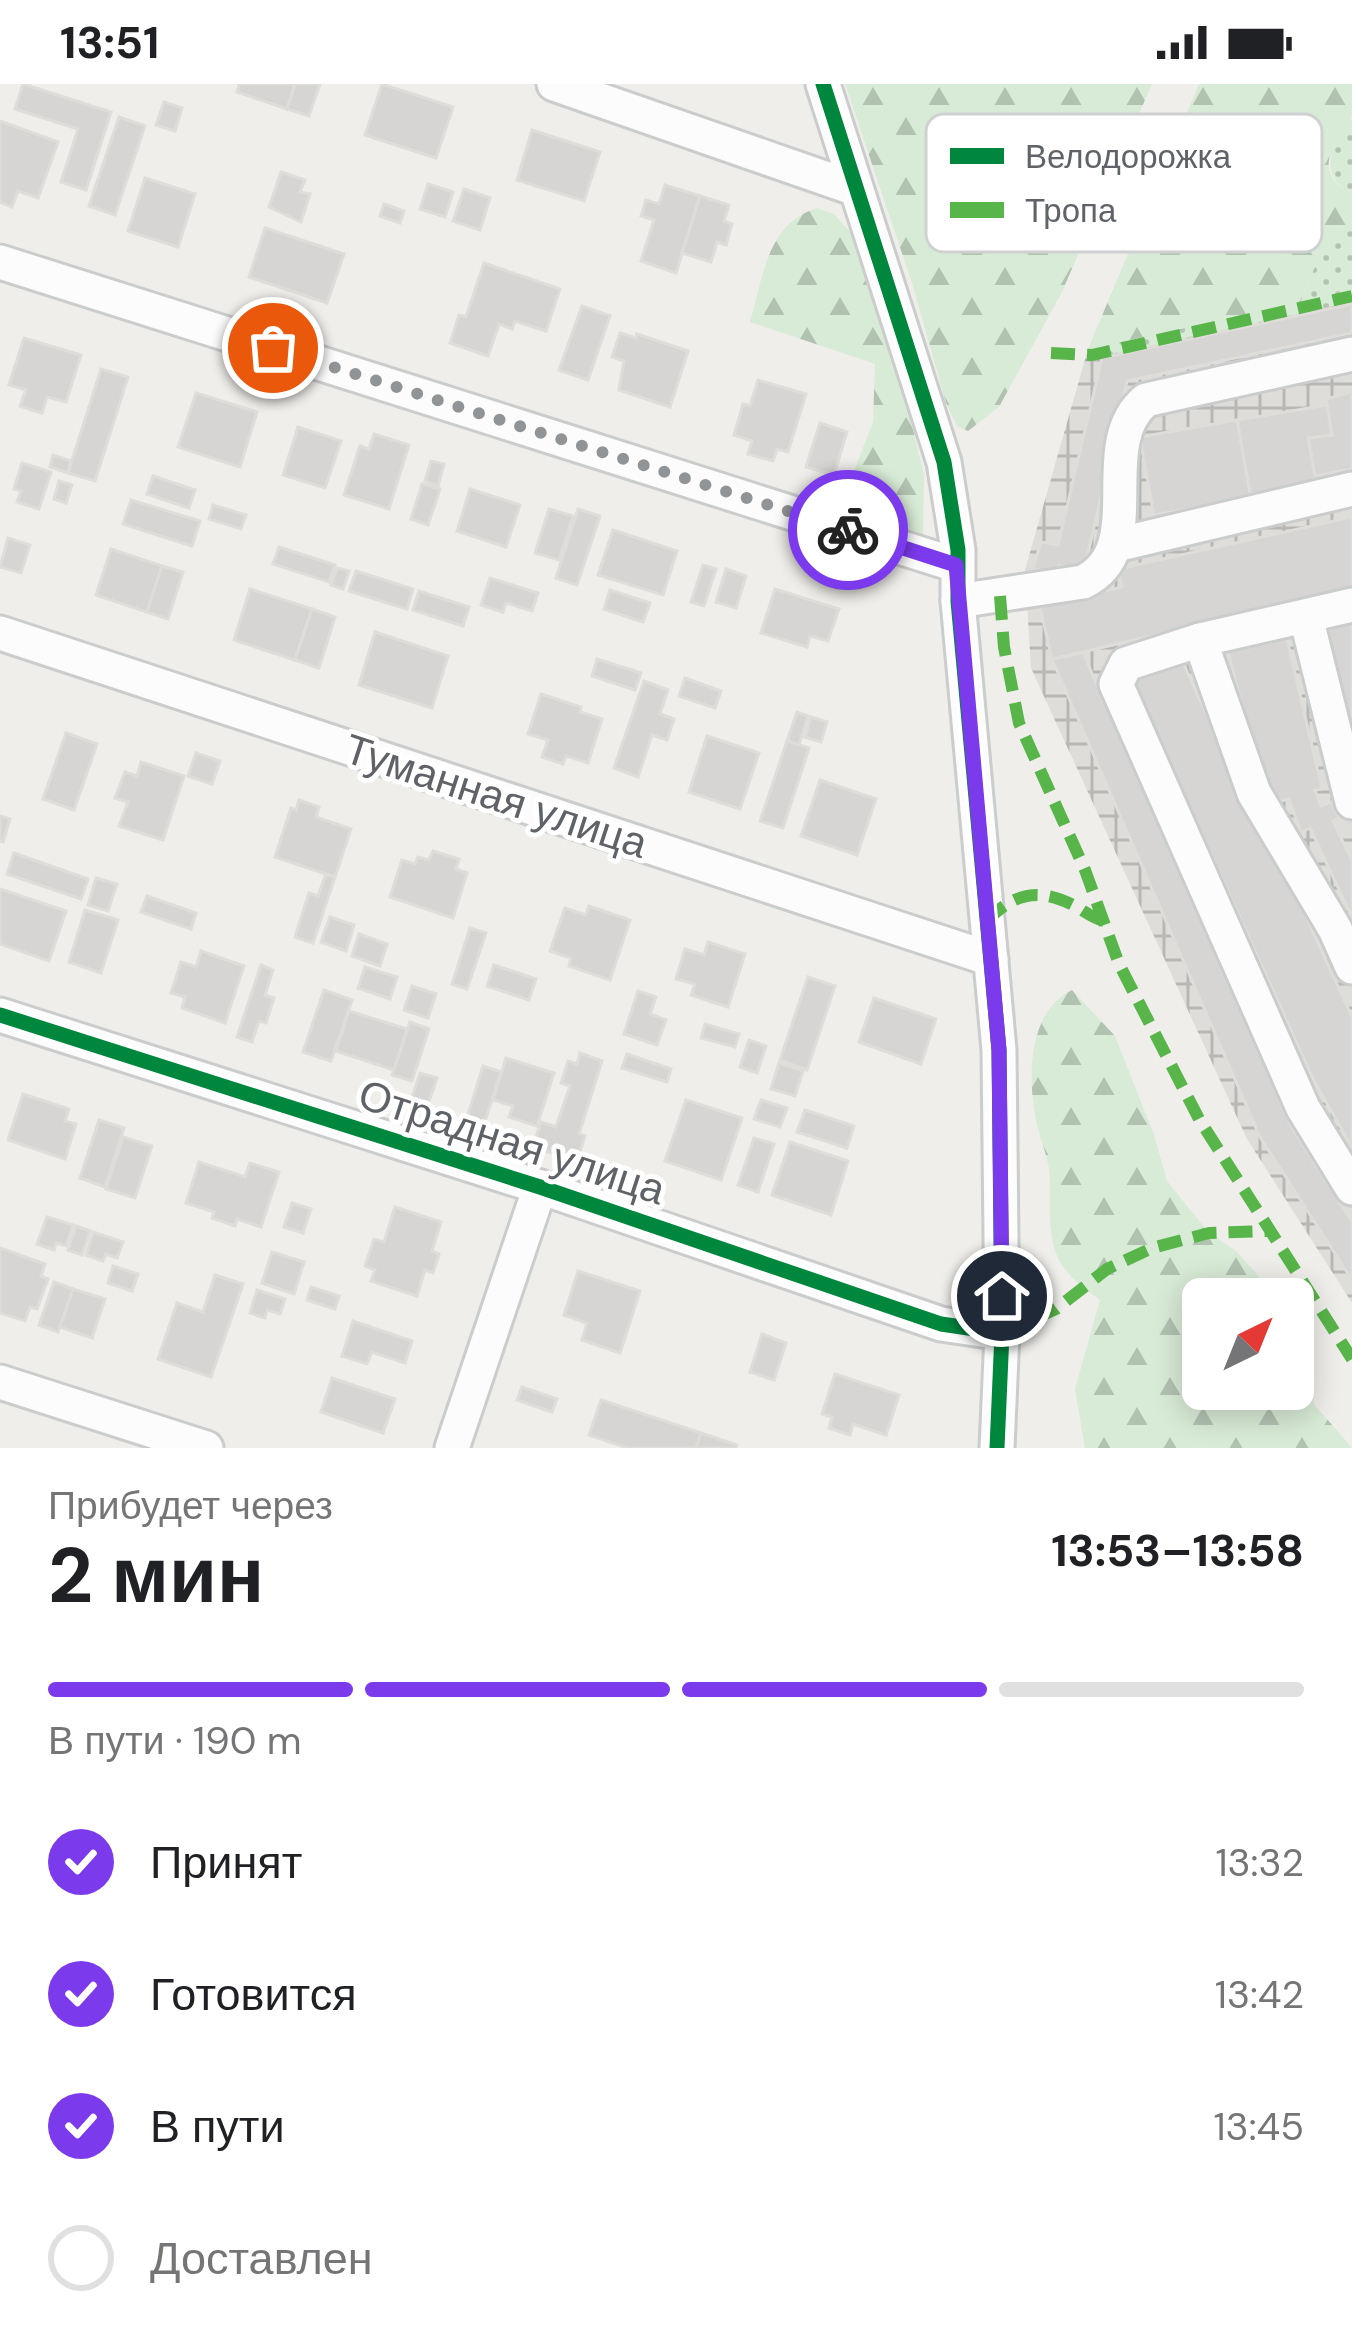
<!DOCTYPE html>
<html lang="ru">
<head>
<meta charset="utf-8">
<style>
  body { margin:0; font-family:"DM Sans",sans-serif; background:#f2f2f2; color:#202124; height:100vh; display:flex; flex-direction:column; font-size:45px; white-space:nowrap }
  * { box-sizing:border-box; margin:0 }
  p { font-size:39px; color:#757577 }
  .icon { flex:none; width:66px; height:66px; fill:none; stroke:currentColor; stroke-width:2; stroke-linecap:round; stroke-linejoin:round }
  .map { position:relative; height:1364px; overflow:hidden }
  .details { display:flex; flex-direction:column; background:#fff; flex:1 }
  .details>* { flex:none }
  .needle { width:78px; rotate:43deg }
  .controls { position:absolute; left:1182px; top:1194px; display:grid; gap:24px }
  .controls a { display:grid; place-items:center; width:132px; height:132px; border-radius:18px; background:#fff; box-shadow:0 6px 30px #0003; font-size:60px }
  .pin { position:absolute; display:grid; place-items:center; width:102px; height:102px; color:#fff; margin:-51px; border:6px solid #fff; border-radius:50%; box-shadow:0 3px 12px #0007 }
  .courier { position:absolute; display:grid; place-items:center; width:120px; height:120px; margin:-60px; border:9px solid #7c3aed; border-radius:50%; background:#fff; color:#222; box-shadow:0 3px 15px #0007 }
  .overview em { font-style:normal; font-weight:700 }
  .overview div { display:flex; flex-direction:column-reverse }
  .overview { display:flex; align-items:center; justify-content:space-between; height:204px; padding:0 48px }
  h1 { font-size:78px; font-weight:700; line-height:90px }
  .bar { display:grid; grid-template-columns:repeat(4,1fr); gap:18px 12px; align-content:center; height:144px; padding:0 48px }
  .bar i { height:15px; border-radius:9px; background:#e0e0e0 }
  .bar .current { background:#7c3aed }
  .bar p { grid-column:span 4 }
  ol { padding:0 48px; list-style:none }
  li { display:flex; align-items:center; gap:36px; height:132px }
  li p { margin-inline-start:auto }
  li .icon { padding:12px; border-radius:50%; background:#7c3aed; color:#fff; stroke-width:4 }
  li:last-child { color:#757577 }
  li i { width:66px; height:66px; border:6px solid #e0e0e0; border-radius:50% }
  .status { display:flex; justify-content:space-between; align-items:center; height:84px; padding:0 60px; background:#fff; direction:ltr }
  .status svg { height:33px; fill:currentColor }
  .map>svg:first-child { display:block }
  .industrial { fill:url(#industrial-grid) }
  .grass { fill:url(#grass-dots) }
  .forest { fill:url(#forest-firs) }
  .building { fill:#d6d5d3; stroke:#deddd9; stroke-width:3 }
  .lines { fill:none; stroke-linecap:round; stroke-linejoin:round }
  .minor-casing { stroke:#cbcccc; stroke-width:39 }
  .minor { stroke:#fdfcfc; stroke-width:33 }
  .quiet { stroke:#58b549; stroke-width:12; stroke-dasharray:24 12; stroke-linecap:butt }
  .cycleway-casing { stroke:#fff; stroke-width:22 }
  .cycleway { stroke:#00873e; stroke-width:15 }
  .done { stroke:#919496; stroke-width:12; stroke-dasharray:0 21.6 }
  .route { stroke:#7c3aed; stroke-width:15 }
  .labels { text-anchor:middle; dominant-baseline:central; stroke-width:10; stroke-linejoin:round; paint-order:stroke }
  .street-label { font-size:42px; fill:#5f6368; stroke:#fff }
  .key { fill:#fff; stroke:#cfd0d2; stroke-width:3 }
  .key-label { font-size:33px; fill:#5f6368 }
</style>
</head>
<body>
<div class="status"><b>13:51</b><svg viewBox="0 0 49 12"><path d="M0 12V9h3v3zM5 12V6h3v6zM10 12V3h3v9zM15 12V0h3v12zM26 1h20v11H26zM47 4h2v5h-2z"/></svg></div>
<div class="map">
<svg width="1352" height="1364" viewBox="0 0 1352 1364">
  <defs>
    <pattern id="industrial-grid" width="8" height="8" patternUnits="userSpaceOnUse" patternTransform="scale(3)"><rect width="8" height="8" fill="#dfddda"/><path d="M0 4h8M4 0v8" fill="none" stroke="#b8b7b5"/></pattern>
    <pattern id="grass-dots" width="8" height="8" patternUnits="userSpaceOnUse" patternTransform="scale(3)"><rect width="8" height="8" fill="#d8ebd6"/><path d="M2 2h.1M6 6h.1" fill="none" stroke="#b2c2b1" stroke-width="1.8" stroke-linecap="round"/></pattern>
    <pattern id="forest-firs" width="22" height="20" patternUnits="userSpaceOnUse" patternTransform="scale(3)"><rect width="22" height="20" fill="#d8ebd6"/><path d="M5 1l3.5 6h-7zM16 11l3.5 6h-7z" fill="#b2c2b1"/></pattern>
  </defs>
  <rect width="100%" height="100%" fill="#efeeea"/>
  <polygon class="industrial" points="1352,208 1352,1219 1247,1055 1031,584 1025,486 1088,265"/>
  <g class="grass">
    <path d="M1352 34V112C1316 88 1331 62 1352 34Z"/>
    <polygon points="1352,139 1352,218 1102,272 1088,265 1300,219 1317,177 1318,159"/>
  </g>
  <g class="forest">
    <polygon points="845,0 1152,0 1061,210 999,323 968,347 957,342 946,319 912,199"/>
    <path d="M1199 0H1352C1352 9 1352 20 1352 30 1347 59 1302 78 1352 112V139L1318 160 1317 177 1300 219 1088 265Z"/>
    <path d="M818 124 834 130 853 151 887 237 924 391 923 453 839 426 873 338 875 280 750 238C763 194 767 138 818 124Z"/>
    <path d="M1072 906 1115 952 1154 1051 1167 1097 1209 1149 1236 1167 1263 1197 1266 1215H1203V1305H1293V1263L1309 1295 1314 1320 1352 1364H1085L1075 1305 1100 1216C1083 1203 1063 1190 1056 1169 1046 1142 1052 1113 1049 1085 1047 1070 1040 1055 1037 1040 1027 997 1027 927 1072 906Z"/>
  </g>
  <g class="building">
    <polygon points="23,0 111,28 86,106 61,98 78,45 15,25"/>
    <polygon points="239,0 295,0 287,25 237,8"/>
    <polygon points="295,0 320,0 309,32 287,25"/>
    <polygon points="382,0 453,23 436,74 365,51"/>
    <polygon points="164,18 182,24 175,47 156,41"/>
    <polygon points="119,33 145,42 115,131 89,122"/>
    <polygon points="0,37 58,58 38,114 18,107 12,123 0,118"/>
    <polygon points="532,46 600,68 584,117 517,96"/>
    <polygon points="281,88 305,96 300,108 310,110 301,138 269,123"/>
    <polygon points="145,94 195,110 178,163 128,147"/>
    <polygon points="428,100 453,108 445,133 420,125"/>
    <polygon points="665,101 700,112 676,189 641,177 654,136 641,132 646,116 659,120"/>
    <polygon points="464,105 490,114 480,146 453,137"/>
    <polygon points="700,112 729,121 724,137 732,140 726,161 717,158 711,178 682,169"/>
    <polygon points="384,120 404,127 400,139 380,132"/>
    <polygon points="265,144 344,170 327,219 249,193"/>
    <polygon points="484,179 560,205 546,247 515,237 512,245 499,240 488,272 450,259 459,231 466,233"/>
    <polygon points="1352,220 1352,249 1127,297 1084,487 1059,481 1056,490 1033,485 1041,458 1058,461 1102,274"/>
    <polygon points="582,222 610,232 588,296 559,286"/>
    <polygon points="620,249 636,254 637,250 688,267 670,323 619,306 624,277 612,273"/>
    <polygon points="24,254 81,271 66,318 47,313 42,329 20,322 26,306 9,301"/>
    <polygon points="101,285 128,293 95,397 68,389"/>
    <polygon points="758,296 806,310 788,368 777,365 773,377 748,370 752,357 734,351 743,320 750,322"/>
    <polygon points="1352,308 1352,385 1315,392 1308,354 1332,351 1326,315"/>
    <polygon points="196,309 257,328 240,383 178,363"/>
    <polygon points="1327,321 1332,351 1308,354 1317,404 1251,415 1237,336"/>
    <polygon points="1237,336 1251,415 1154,431 1140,353"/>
    <polygon points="820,339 847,348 834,391 806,383"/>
    <polygon points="298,343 341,357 325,404 283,391"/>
    <polygon points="374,350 409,361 389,425 344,411 360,362 369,365"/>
    <polygon points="53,371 71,377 68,389 50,383"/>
    <polygon points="431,377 444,380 438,402 425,397"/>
    <polygon points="22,379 51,388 39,425 17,418 21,407 14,405"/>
    <polygon points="153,392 195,406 189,424 147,410"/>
    <polygon points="59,397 72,401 66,419 54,415"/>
    <polygon points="422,400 440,405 428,441 411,435"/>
    <polygon points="470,405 520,421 506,463 457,447"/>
    <polygon points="131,416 200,437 192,462 123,440"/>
    <polygon points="213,421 246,431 241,445 209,435"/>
    <polygon points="549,425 573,432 559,476 535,469"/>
    <polygon points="578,425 600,432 577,501 556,494"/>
    <polygon points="1352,433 1352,506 1052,575 1040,523 1122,503 1118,485"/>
    <polygon points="613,446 677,467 663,511 598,491"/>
    <polygon points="8,454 30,461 21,489 0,483"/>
    <polygon points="279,463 335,481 329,498 273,480"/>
    <polygon points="111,465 162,482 147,528 96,511"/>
    <polygon points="703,481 716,485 704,522 691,518"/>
    <polygon points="162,482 183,488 168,535 147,528"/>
    <polygon points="337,484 349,487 343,505 331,501"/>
    <polygon points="726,485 746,492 736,524 716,518"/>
    <polygon points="356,487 413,505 407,525 349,507"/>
    <polygon points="490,494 538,509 532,527 506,519 503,528 481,521"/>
    <polygon points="250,505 312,525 295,576 234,556"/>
    <polygon points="775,505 839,525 828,557 810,552 807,563 761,549"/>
    <polygon points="610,506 650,519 643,538 604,525"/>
    <polygon points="419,507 469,523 463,542 413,526"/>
    <polygon points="312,525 335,533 319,584 295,576"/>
    <polygon points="1352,537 1352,650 1323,544"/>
    <polygon points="375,548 448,572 432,624 359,601"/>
    <polygon points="1287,555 1322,705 1315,706 1321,722 1331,718 1339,734 1333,737 1352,777 1352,833 1310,744 1301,748 1289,715 1268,720 1228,568"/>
    <polygon points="1083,569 1291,1042 1352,1138 1352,1196 1260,1053 1052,575"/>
    <polygon points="1180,572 1266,761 1272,758 1352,933 1352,1063 1314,997 1131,594"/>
    <polygon points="597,575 641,589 635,606 592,592"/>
    <polygon points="685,594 721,607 715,624 679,612"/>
    <polygon points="644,597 668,606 660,630 674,635 667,656 652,651 638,693 614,684"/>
    <polygon points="541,610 581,623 580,628 602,635 588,679 566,672 563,680 542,673 548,656 528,650"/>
    <polygon points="797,628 808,632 799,661 787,657"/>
    <polygon points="811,633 827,638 821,658 805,653"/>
    <polygon points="66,649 97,660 74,726 43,715"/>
    <polygon points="707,652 759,669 740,725 689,708"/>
    <polygon points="787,657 809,664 783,744 760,737"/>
    <polygon points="196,669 220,677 212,700 188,692"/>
    <polygon points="141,678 184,692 163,756 119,742 128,718 115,714 125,688 137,692"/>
    <polygon points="820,696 876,715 857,771 801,752"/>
    <polygon points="299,716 319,723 316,733 351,745 335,793 275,773 291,724 296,726"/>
    <polygon points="0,732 10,735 3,758 0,757"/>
    <polygon points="433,767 459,775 456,785 467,789 453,834 390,813 402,776 415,780 418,773 429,776"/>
    <polygon points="14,769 88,795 81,815 7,790"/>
    <polygon points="326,790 335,793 313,859 295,853 309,809 318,812"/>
    <polygon points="96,794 117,800 108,827 88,821"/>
    <polygon points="0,805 66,827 49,877 0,860"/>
    <polygon points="147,812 196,829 191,845 141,828"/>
    <polygon points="589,822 630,836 610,896 569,882 571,874 550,867 565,824 586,831"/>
    <polygon points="85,826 118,836 101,889 69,878"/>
    <polygon points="330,833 354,841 346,867 321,858"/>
    <polygon points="470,844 486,849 467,905 452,900"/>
    <polygon points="359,850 387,860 380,882 352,872"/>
    <polygon points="708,858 745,870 728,923 691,911 695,900 676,895 685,865 704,871"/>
    <polygon points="201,867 244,882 225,939 182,924 185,913 171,909 181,878 196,883"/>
    <polygon points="261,881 273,886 265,911 274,914 266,939 259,937 252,958 237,953"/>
    <polygon points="494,881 536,895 529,916 487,902"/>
    <polygon points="365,883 397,893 390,915 358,904"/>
    <polygon points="808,893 835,902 807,986 780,976"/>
    <polygon points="412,902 436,910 428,934 404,926"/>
    <polygon points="324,906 352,916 331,977 303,968"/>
    <polygon points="638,907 656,913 650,930 666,936 657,961 624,950"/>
    <polygon points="874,914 936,935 921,980 859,958"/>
    <polygon points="349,927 407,945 394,986 336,967"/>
    <polygon points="410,938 429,945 412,997 392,991"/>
    <polygon points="705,940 739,950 735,963 701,954"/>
    <polygon points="749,956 766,962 757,989 740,983"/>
    <polygon points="580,969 602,977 579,1050 585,1052 577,1077 533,1063 541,1038 556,1043 570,1002 561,999 568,977 577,980"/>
    <polygon points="627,970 671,985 667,998 622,984"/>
    <polygon points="506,974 554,989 537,1042 509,1033 513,1022 493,1016"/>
    <polygon points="779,979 803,987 795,1012 771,1005"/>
    <polygon points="483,982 501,988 484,1040 467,1034"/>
    <polygon points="420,989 437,994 426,1026 410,1020"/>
    <polygon points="23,1010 69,1025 65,1037 76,1040 65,1075 8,1056"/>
    <polygon points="686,1016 742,1034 721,1096 665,1077"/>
    <polygon points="761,1016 787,1024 780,1043 754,1035"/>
    <polygon points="805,1026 854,1042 847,1064 797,1048"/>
    <polygon points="99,1036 124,1044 105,1103 80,1094"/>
    <polygon points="123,1053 152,1062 135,1114 106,1105"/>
    <polygon points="754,1054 774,1060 758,1108 738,1101"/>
    <polygon points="790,1058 848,1077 831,1131 772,1111"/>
    <polygon points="199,1078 245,1093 250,1079 279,1088 261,1143 237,1135 235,1142 212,1134 214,1128 186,1119"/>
    <polygon points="292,1119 311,1125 303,1149 284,1143"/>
    <polygon points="395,1123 441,1138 432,1167 439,1170 433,1189 425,1186 417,1212 371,1197 375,1186 365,1182 374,1155 384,1158"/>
    <polygon points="47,1133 73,1141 66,1162 56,1159 54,1166 37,1160"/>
    <polygon points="76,1142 90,1147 82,1171 68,1166"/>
    <polygon points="93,1148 123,1158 117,1174 106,1170 103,1177 86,1171"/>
    <polygon points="0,1164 45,1180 41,1192 48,1195 37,1225 30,1223 25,1237 0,1229"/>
    <polygon points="272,1168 304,1178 294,1210 262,1199"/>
    <polygon points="113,1182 138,1190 132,1207 108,1199"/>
    <polygon points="578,1187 640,1207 620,1269 582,1256 587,1239 564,1231"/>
    <polygon points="215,1191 243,1200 211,1293 158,1275 177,1219 203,1228"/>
    <polygon points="54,1198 73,1205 58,1248 39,1241"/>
    <polygon points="311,1203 339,1212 335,1225 307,1216"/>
    <polygon points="73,1205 105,1215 92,1254 60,1243"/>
    <polygon points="257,1206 285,1215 280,1230 267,1226 265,1234 250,1229"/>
    <polygon points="353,1237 412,1257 405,1279 372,1268 367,1280 342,1272"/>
    <polygon points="762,1250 786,1259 774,1296 750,1288"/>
    <polygon points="835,1290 899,1311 886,1351 853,1340 850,1351 829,1344 832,1333 822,1330"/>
    <polygon points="332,1294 395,1315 383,1349 321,1328"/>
    <polygon points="522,1303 557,1315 552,1328 517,1316"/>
    <polygon points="601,1316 701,1349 696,1364 628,1364 589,1351"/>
    <polygon points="701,1349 737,1361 736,1364 696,1364"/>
  </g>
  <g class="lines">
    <g class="minor-casing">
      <g id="minor">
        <polyline points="554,0 856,105"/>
        <polyline points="823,0 944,378 958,466 958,517 999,966 1002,1249 997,1364"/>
        <polyline points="0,178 956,481"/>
        <polyline points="1116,461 1352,405"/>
        <path d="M958 517 1083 498C1152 465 1091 361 1146 316L1352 270"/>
        <polyline points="1352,521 1200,556 1126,580 1116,600 1303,1024 1352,1104"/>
        <polyline points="1306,533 1352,718"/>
        <polyline points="0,549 991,875"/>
        <polyline points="1200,556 1254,709 1335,845 1352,883"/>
        <polyline points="0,931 540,1103 941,1240 1002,1249"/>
        <polyline points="0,1298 206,1364"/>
        <polyline points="452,1364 540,1103"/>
      </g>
    </g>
    <use href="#minor" class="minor"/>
    <g class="quiet">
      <polyline points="1051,269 1092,271 1352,212"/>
      <polyline points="1000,512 1004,563 1019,639 1085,786 1119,880 1199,1035 1352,1275"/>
      <path d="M986 838C1014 808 1040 803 1077 823 1087 829 1093 834 1104 837"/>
      <polyline points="1002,1249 1056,1225 1107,1185 1152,1164 1209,1149 1268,1147"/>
    </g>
    <g class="cycleway-casing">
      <g id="cycleway">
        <polyline points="823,0 944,378 958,466 958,517 999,966 1002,1249 997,1364"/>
        <polyline points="0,931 540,1103 941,1240 1002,1249"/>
      </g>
    </g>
    <use href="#cycleway" class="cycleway"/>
  </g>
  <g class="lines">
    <polyline class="done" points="273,264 848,446"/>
    <polyline class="route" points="848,446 956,481 999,966 1002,1212"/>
  </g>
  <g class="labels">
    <g class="street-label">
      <text transform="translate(496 712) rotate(18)">Туманная улица</text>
      <text transform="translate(512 1058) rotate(18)">Отрадная улица</text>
    </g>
  </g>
  <rect x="926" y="30" width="396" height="138" rx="18" class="key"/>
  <rect x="950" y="64" width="54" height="16" fill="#00873e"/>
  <rect x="950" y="118" width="54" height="16" fill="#58b549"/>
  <g class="key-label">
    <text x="1025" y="84">Велодорожка</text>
    <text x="1025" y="138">Тропа</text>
  </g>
</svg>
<div class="controls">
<a><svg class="needle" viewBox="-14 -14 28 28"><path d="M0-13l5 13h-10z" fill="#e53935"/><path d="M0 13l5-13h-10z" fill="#757577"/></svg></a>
</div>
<div class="pin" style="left:273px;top:264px;background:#ea580c"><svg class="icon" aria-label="bag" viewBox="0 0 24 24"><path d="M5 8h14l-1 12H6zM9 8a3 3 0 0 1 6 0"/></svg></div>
<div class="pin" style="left:1002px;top:1212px;background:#1f2937"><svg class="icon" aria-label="home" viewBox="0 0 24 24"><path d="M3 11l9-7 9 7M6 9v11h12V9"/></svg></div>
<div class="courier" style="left:848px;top:446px"><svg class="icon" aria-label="bike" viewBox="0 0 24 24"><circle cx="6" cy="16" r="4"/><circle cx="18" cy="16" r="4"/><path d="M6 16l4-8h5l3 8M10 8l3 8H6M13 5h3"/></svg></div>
</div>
<section class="details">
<div class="overview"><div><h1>2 мин</h1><p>Прибудет через</p></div><em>13:53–13:58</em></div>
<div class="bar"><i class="current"></i><i class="current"></i><i class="current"></i><i></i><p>В пути · 190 m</p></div>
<ol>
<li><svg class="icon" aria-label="check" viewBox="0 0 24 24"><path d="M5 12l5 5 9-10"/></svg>Принят<p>13:32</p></li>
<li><svg class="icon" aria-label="check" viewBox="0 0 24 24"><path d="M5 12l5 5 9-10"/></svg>Готовится<p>13:42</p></li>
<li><svg class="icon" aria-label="check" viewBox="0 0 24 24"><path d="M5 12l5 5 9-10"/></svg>В пути<p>13:45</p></li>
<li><i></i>Доставлен</li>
</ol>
</section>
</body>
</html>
